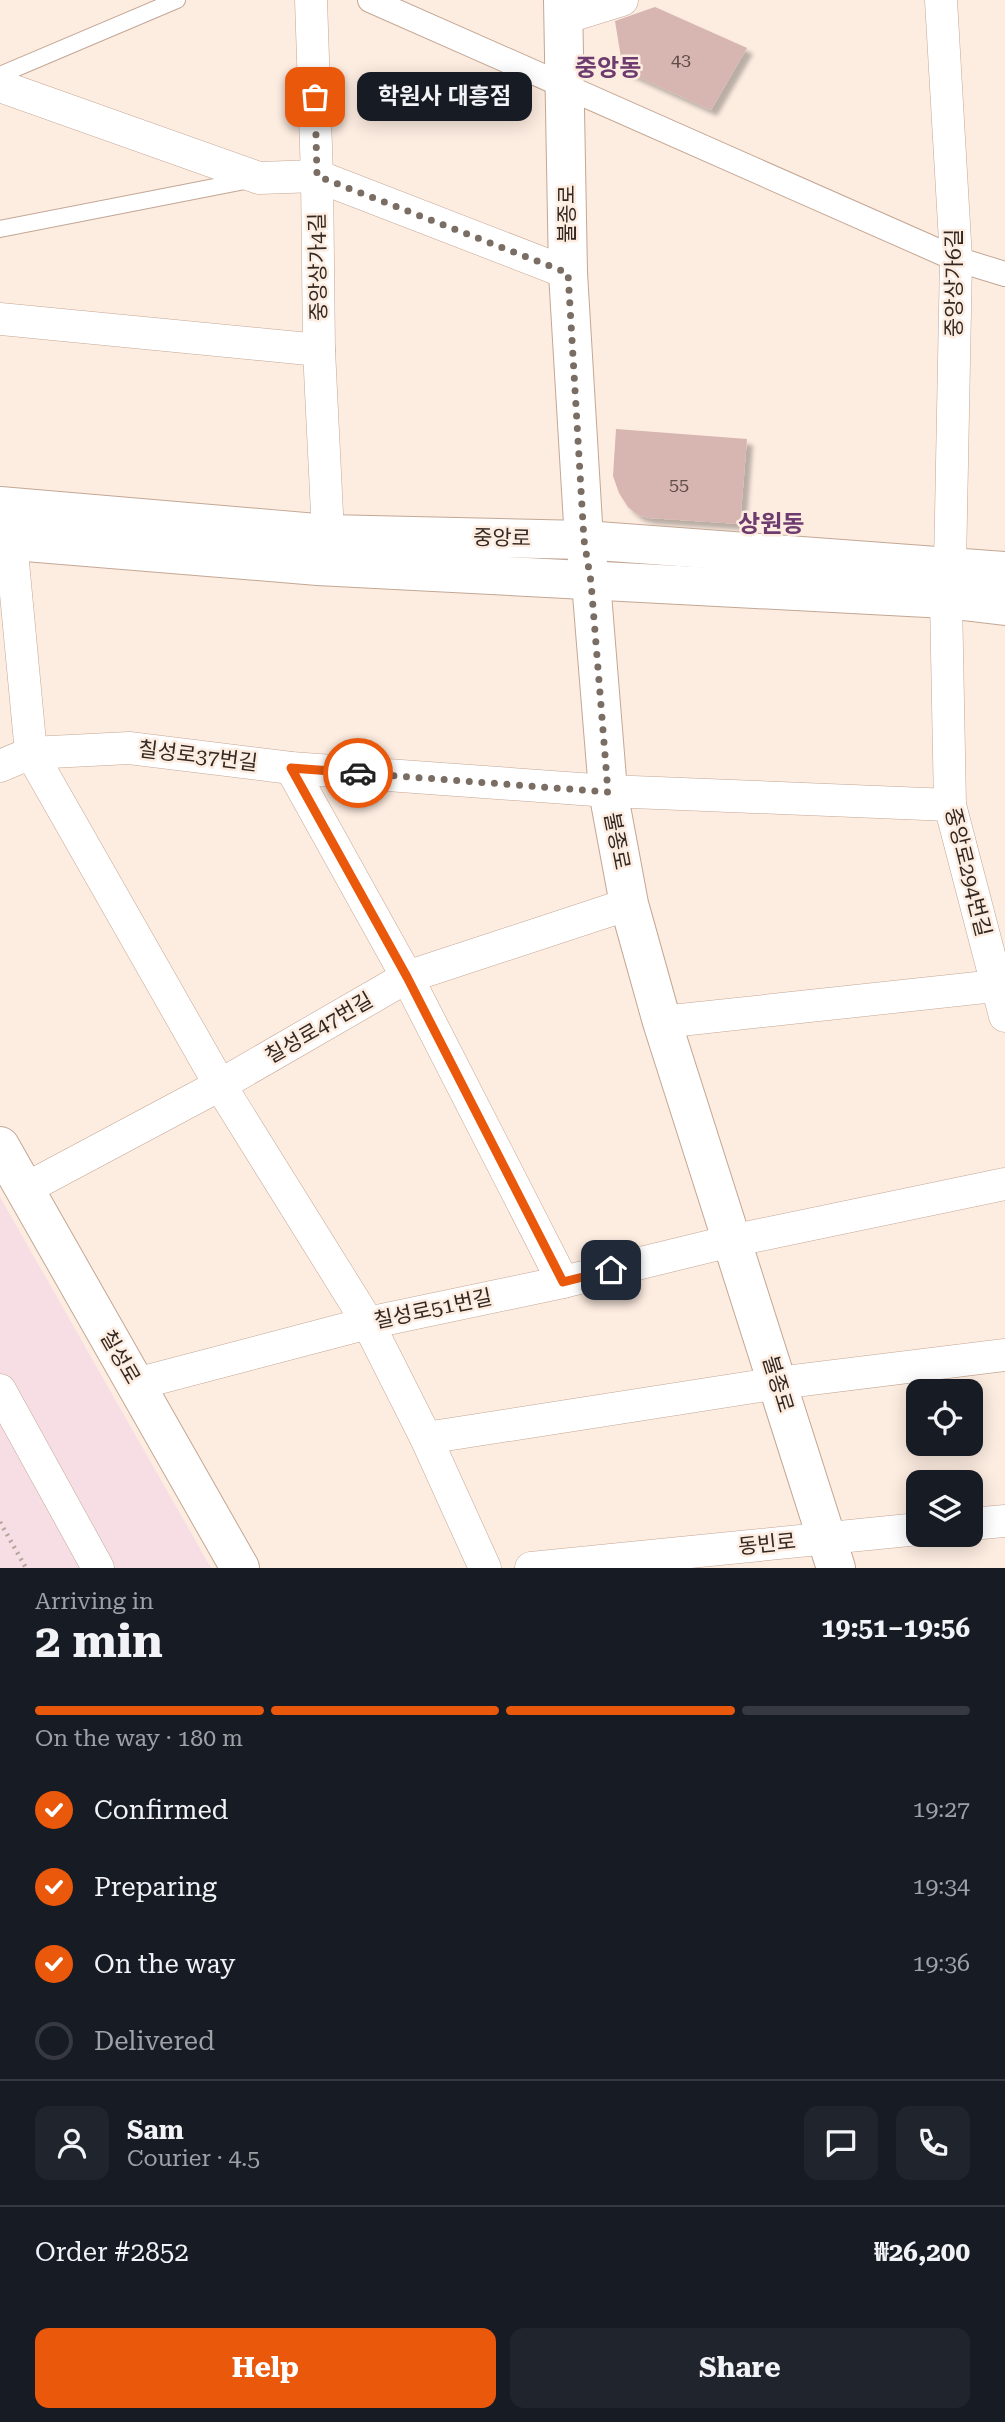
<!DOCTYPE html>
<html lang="en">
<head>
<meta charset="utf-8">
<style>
  body { margin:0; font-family:"Roboto Serif","Noto Sans KR",serif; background:#20242c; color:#f1f3f6; height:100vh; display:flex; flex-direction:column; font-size:26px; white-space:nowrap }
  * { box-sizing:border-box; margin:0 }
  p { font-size:23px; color:#9ea1a6 }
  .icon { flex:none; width:38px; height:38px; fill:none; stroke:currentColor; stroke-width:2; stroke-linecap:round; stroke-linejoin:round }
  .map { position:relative; height:1568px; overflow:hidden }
  .drawer { display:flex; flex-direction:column; background:#171b24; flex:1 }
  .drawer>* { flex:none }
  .tools { position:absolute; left:906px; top:1379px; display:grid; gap:14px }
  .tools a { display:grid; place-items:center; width:77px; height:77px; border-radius:14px; background:#171b24; box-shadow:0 4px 18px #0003; font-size:35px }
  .pin { position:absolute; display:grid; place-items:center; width:60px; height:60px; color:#fff; margin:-30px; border-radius:14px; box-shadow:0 4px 10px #0006 }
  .courier { position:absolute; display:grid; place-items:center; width:70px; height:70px; margin:-35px; border:5px solid #ea580c; border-radius:50%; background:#fff; color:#222; box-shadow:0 2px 9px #0007 }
  .bubble { position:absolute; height:49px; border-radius:14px; background:#171b24; box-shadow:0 4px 18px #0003; font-size:23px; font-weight:700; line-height:49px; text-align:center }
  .summary em { font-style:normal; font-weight:700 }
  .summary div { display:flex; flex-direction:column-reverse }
  .summary { display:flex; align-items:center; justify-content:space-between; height:119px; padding:0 35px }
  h1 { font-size:46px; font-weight:700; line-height:52px }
  .bar { display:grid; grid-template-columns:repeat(4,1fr); gap:10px 7px; align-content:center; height:84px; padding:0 35px }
  .bar i { height:9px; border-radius:5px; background:#363941 }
  .bar .active { background:#ea580c }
  .bar p { grid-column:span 4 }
  .line { display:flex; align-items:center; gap:18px; padding:0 35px; border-top:2px solid #363941 }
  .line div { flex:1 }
  .round { display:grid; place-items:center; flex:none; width:74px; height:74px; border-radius:14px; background:#20242c }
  ol { padding:0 35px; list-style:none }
  li { display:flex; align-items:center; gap:21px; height:77px }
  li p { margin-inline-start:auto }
  li .icon { padding:7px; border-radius:50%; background:#ea580c; color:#fff; stroke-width:4 }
  li:last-child { color:#9ea1a6 }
  li i { width:38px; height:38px; border:4px solid #363941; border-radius:50% }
  .primary-button { display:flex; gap:14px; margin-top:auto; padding:14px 35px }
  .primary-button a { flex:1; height:80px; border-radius:14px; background:#ea580c; color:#fff; font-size:28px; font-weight:700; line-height:80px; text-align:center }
  .primary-button a+a { background:#20242c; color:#f1f3f6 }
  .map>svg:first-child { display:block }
  .commercial { fill:#f7dee5 }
  .building { fill:#d7b5b0; filter:url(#shadow) }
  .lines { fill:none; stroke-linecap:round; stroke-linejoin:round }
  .service-casing { stroke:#c3a795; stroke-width:18 }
  .pedestrian-casing { stroke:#c3a795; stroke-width:26 }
  .minor-casing { stroke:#c3a795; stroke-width:33 }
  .tertiary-casing { stroke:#c3a795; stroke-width:40 }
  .primary-casing { stroke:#c3a795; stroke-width:40 }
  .path { stroke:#b4a59b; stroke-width:4.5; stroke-dasharray:2 5; stroke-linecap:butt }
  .service { stroke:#fff; stroke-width:16 }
  .pedestrian { stroke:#fff; stroke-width:24 }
  .minor { stroke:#fff; stroke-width:32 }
  .tertiary { stroke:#fff; stroke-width:38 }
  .primary { stroke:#fff; stroke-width:38 }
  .done { stroke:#7a6d64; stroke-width:7; stroke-dasharray:0 12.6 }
  .route { stroke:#ea580c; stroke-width:9 }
  .labels { text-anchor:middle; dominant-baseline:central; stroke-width:5; stroke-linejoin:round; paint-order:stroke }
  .number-label { font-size:18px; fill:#5d4c46 }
  .street-label { font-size:21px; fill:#342922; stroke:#fdece0 }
  .quarter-label { font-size:24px; font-weight:bold; fill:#6d3b6d; stroke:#fdece0 }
</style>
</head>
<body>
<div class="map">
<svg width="1005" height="1568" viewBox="0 0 1005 1568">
  <defs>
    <filter id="shadow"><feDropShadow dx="6" dy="6" stdDeviation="2" flood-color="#0004"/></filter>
  </defs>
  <rect width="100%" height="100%" fill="#fdece0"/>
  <polygon class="commercial" points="0,1197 211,1568 0,1568"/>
  <g class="building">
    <polygon points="655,7 747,48 711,110 623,70 615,21"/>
    <polygon points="616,429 747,439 740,524 649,518 638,515 628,507 619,493 613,476"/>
  </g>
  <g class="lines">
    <g class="service-casing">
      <g id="service">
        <polyline points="0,75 177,0"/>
        <polyline points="0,229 250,180"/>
      </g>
    </g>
    <g class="pedestrian-casing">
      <polyline id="pedestrian" points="370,0 956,259 1005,274"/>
    </g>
    <g class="minor-casing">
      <g id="minor">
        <polyline points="311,0 317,176 319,350 328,534"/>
        <polyline points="941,0 956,259 950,566"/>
        <polyline points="564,18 622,0"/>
        <polyline points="0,86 259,178 317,176 568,273"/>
        <polyline points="0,319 319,350"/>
        <polyline points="11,541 31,753 220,1085 368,1323 426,1438 485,1568"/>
        <polyline points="946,599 950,805 1005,1016"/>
        <polyline points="0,766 31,753 129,748 291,768 608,791 950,805"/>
        <polyline points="291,768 407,977 563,1282"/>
        <polyline points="662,1022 1005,985"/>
        <polyline points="25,1189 220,1085 407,977 629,904"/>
        <polyline points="136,1384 368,1323 563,1282 731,1241 1005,1184"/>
        <polyline points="0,1390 98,1568"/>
        <polyline points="426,1438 778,1383 1005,1355"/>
        <polyline points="971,1524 1005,1521"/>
        <polyline points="531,1568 919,1529"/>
      </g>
    </g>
    <g class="tertiary-casing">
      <g id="tertiary">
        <polyline points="563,0 568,273 584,540 591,582 608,791 629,904 662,1022 836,1568"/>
        <polyline points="0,1146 240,1568"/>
      </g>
    </g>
    <g class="primary-casing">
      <g id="primary">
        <polyline points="0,506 328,534 584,540 1005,571"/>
        <polyline points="0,540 318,566 946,599 1005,606"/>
      </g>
    </g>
    <polyline class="path" points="0,1522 26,1568"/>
    <use href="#service" class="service"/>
    <use href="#pedestrian" class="pedestrian"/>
    <use href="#minor" class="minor"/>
    <use href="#tertiary" class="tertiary"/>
    <use href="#primary" class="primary"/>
  </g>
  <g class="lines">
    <polyline class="done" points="315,97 317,176 568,273 584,540 591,582 608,792 358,773"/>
    <polyline class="route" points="358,773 291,768 407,977 563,1282 611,1270"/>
  </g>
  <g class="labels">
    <g class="number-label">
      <text x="681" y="59">43</text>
      <text x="679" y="484">55</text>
    </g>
    <g class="street-label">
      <text transform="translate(567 214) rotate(-90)">불종로</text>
      <text transform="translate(318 267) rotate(-91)">중앙상가4길</text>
      <text transform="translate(954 283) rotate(-90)">중앙상가6길</text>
      <text transform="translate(502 538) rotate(1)">중앙로</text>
      <text transform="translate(198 756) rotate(7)">칠성로37번길</text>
      <text transform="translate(617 841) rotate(79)">불종로</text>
      <text transform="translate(968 872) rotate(76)">중앙로294번길</text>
      <text transform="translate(319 1028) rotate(-30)">칠성로47번길</text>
      <text transform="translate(433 1309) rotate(-12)">칠성로51번길</text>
      <text transform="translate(120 1357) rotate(60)">칠성로</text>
      <text transform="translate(778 1384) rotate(73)">불종로</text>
      <text transform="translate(767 1544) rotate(-6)">동빈로</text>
    </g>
    <g class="quarter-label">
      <text x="608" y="68">중앙동</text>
      <text x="771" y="524">상원동</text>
    </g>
  </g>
</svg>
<div class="tools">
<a><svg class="icon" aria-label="locate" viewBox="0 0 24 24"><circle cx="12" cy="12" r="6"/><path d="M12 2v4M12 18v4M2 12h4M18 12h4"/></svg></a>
<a><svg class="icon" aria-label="layers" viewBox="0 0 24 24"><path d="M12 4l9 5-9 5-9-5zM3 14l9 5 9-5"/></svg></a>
</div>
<div class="pin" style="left:315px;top:97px;background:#ea580c"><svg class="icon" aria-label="bag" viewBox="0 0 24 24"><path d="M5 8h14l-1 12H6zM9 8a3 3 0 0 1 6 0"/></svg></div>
<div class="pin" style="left:611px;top:1270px;background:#1f2937"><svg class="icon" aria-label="home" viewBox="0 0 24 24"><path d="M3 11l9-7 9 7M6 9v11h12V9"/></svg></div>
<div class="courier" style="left:358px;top:773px"><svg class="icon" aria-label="car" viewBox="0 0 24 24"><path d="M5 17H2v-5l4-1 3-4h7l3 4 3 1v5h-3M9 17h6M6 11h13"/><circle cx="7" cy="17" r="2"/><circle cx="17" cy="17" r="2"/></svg></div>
<div class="bubble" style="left:357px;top:72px;width:175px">학원사 대흥점</div>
</div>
<section class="drawer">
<div class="summary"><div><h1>2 min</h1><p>Arriving in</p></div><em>19:51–19:56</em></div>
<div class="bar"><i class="active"></i><i class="active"></i><i class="active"></i><i></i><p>On the way · 180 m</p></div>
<ol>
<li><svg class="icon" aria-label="check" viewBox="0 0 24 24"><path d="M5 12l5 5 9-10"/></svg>Confirmed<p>19:27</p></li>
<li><svg class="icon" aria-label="check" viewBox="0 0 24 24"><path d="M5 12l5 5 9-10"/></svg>Preparing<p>19:34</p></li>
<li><svg class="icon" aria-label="check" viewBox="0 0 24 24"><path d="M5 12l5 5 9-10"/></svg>On the way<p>19:36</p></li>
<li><i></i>Delivered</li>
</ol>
<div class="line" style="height:126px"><a class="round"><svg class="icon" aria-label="person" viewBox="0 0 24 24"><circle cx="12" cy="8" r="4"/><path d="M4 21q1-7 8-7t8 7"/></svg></a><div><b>Sam</b><p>Courier · 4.5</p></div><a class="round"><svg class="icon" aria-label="chat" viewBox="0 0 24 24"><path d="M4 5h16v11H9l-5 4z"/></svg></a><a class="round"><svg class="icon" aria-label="phone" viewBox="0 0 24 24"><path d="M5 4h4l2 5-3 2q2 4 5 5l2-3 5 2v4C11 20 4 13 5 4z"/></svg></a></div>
<div class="line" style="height:91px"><div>Order #2852</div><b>₩26,200</b></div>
<div class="primary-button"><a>Help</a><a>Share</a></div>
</section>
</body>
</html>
